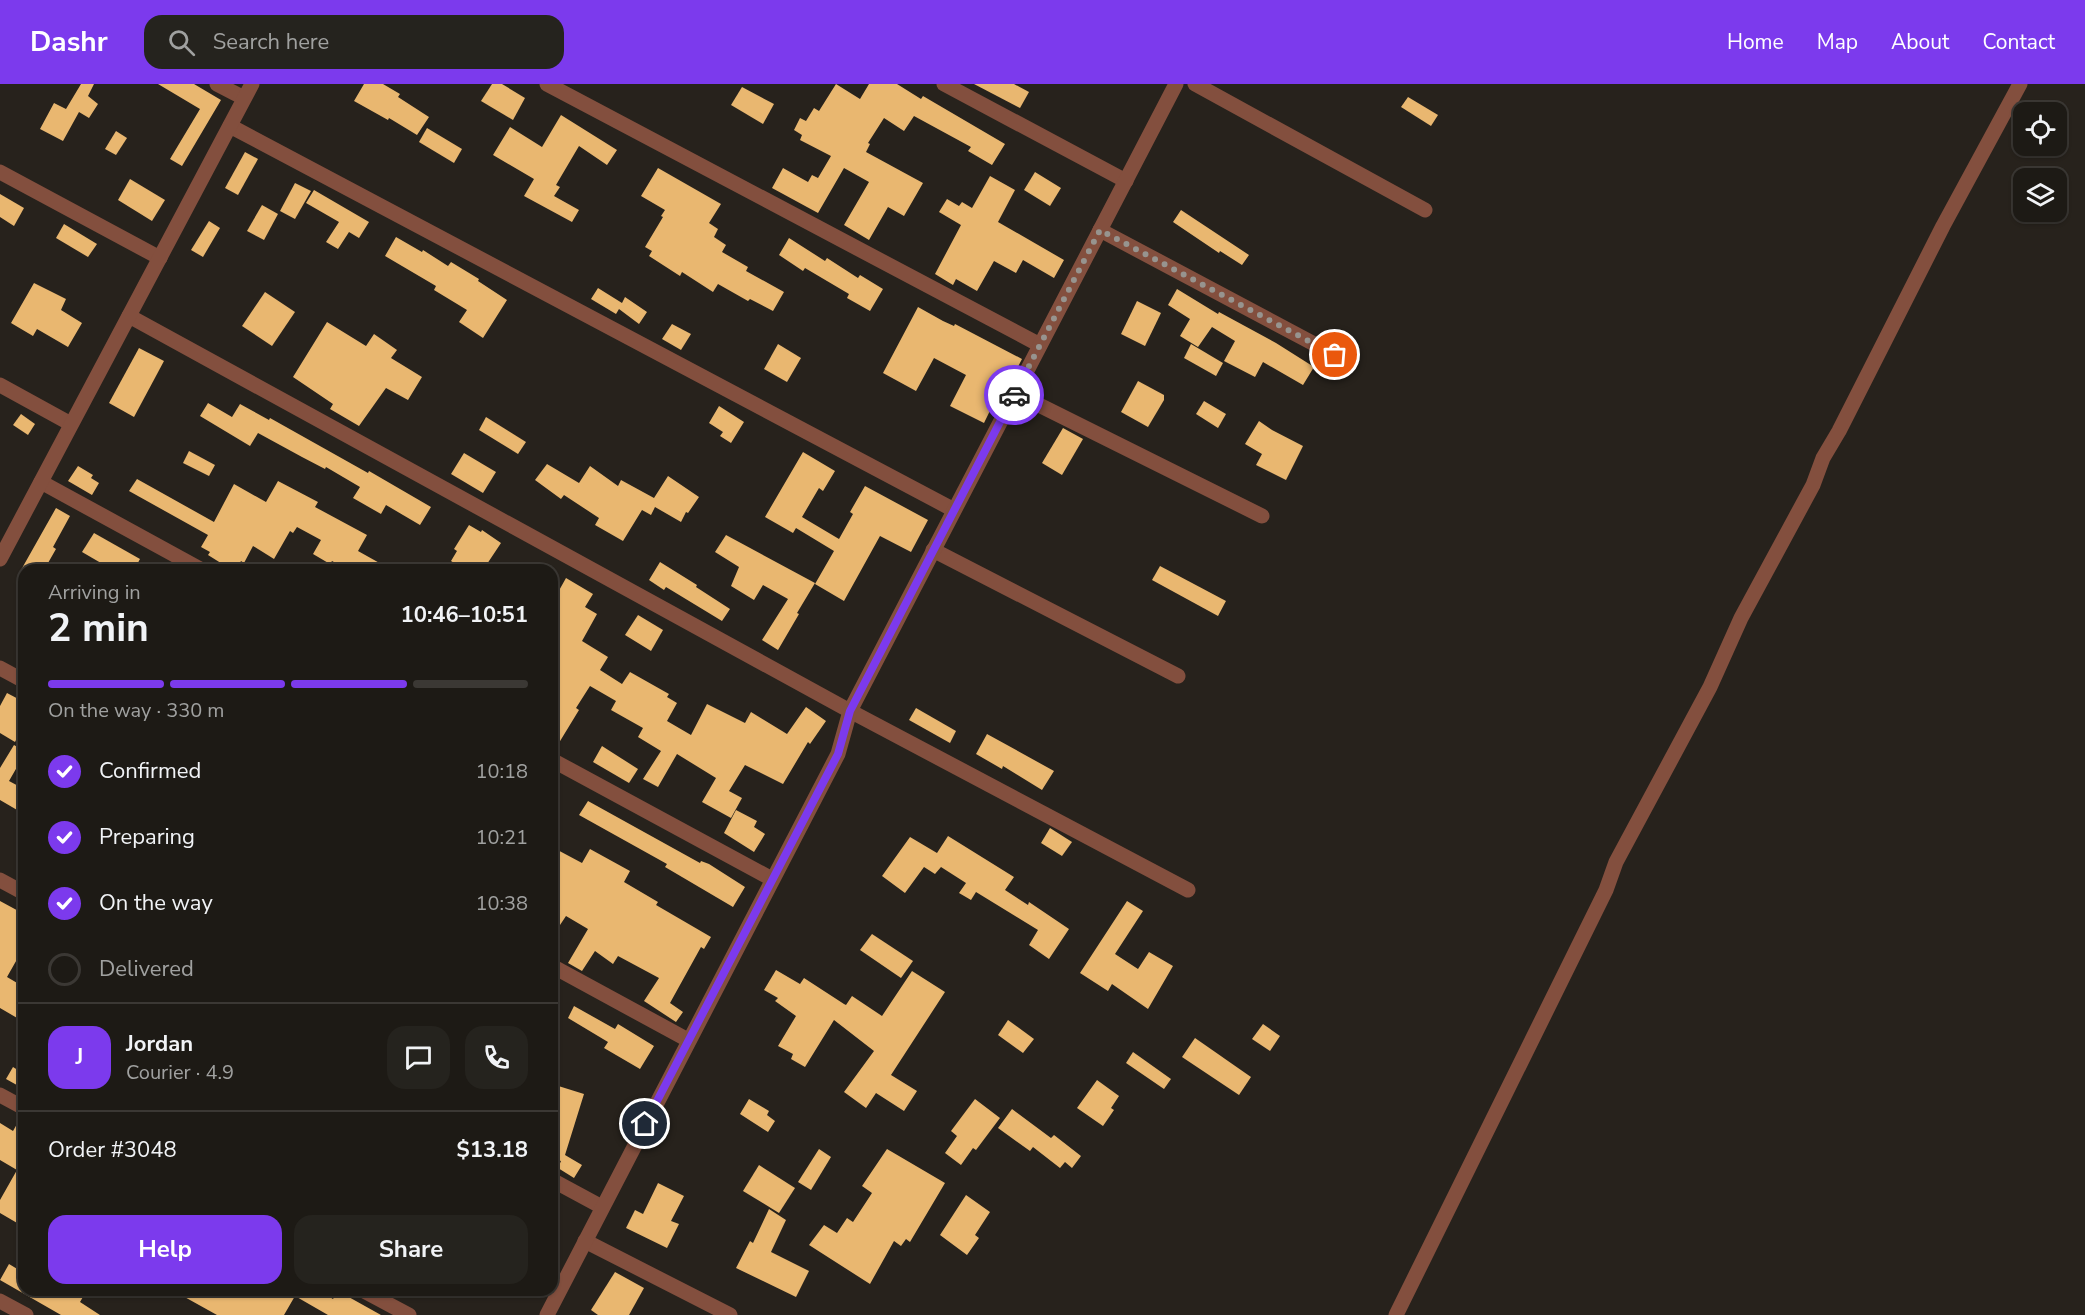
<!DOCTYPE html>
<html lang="en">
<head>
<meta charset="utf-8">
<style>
  body { margin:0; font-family:"Nunito Sans",sans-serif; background:#25231e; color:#f1f3f6; height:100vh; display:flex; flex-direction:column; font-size:22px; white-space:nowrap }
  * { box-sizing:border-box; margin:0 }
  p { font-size:20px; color:#a0a1a0 }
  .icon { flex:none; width:33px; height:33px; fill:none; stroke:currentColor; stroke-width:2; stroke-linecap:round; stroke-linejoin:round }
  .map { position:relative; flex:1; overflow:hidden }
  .details { position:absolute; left:18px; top:480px; width:540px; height:732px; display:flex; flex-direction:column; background:#1d1a15; border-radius:18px; box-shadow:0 2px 4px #0004,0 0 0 2px #3b3834 }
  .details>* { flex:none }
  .fabs { position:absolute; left:2013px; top:18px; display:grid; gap:12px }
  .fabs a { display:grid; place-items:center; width:54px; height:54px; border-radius:12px; background:#1d1a15; box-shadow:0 2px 4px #0004,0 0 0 2px #3b3834; font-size:30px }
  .pin { position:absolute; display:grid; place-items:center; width:51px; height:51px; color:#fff; margin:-26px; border:3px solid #fff; border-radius:50%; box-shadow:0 2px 6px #0007 }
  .courier { position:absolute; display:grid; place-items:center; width:60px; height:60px; margin:-30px; border:4px solid #7c3aed; border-radius:50%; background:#fff; color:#222; box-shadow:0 2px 8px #0007 }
  .head em { font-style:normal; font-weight:700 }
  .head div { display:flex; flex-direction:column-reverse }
  .head { display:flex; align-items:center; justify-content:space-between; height:102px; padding:0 30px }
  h1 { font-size:39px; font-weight:700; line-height:45px }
  .bar { display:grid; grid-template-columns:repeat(4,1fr); gap:9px 6px; align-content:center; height:72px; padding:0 30px }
  .bar i { height:8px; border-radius:4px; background:#3b3834 }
  .bar .current { background:#7c3aed }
  .bar p { grid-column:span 4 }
  .line { display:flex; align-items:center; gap:15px; padding:0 30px; border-top:2px solid #3b3834 }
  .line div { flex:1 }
  .round { display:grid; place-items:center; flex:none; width:63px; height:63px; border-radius:18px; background:#25231e }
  ol { padding:0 30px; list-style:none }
  li { display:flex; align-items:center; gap:18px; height:66px }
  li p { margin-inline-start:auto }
  li .icon { padding:6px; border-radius:50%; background:#7c3aed; color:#fff; stroke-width:4 }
  li:last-child { color:#a0a1a0 }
  li i { width:33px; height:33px; border:3px solid #3b3834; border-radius:50% }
  .cta { display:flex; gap:12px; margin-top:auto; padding:12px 30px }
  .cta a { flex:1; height:69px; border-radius:18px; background:#7c3aed; color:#fff; font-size:24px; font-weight:700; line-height:69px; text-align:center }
  .cta a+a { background:#25231e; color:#f1f3f6 }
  header { display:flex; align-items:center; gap:36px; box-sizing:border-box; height:84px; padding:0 30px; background:#7c3aed; color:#fff }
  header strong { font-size:28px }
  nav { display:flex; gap:33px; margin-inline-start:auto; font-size:21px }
  .search { width:420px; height:54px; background:#25231e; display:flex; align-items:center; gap:15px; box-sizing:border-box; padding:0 21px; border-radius:18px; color:#a0a1a0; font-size:22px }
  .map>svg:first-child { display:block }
  .building { fill:#e9b770 }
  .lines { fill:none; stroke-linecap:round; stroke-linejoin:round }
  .minor { stroke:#834f3e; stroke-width:15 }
  .done { stroke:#97948f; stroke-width:6; stroke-dasharray:0 10.8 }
  .route { stroke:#7c3aed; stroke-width:8 }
</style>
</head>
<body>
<header>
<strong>Dashr</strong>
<div class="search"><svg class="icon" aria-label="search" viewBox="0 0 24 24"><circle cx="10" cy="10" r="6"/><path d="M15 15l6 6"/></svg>Search here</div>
<nav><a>Home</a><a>Map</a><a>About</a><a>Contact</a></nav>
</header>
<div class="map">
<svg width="2085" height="1231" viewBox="0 0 2085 1231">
  <rect width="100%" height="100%" fill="#27221c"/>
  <g class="building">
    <polygon points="81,0 94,0 88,12 98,20 89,34 79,28 63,57 40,45 54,19 66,25"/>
    <polygon points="158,0 194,0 221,16 182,82 170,75 200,25"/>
    <polygon points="364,0 383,0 400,10 398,13 429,33 417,51 389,34 388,36 354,17"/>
    <polygon points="492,0 502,0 525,14 513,36 481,17"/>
    <polygon points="836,0 860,15 869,0 897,0 921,15 923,12 1005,60 992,81 968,67 971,63 914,32 904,47 884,34 868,59 870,60 866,68 923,99 904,132 888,123 869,156 844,141 869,98 844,84 818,129 772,104 783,84 808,98 812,91 818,94 831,72 800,56 802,51 794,46 800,34 806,37 814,24 819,27"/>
    <polygon points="974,0 1014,0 1029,8 1020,24"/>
    <polygon points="742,3 774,20 763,40 731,21"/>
    <polygon points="1408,13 1438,31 1431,42 1401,23"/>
    <polygon points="561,31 617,66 607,81 579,62 556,101 560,103 554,112 579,126 572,138 524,112 534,95 493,71 510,43 542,63"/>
    <polygon points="427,44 462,65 454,79 419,58"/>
    <polygon points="116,47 127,54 116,71 105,65"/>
    <polygon points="245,68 258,75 238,111 225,104"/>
    <polygon points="658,84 721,120 709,139 718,145 714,153 726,161 722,168 748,183 746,187 784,208 773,227 750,215 748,217 718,200 713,208 682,188 680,192 649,172 652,167 645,163 663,133 661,132 665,126 641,112"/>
    <polygon points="1035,88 1061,104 1050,122 1024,106"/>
    <polygon points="990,92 1015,106 998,138 1064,176 1054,194 1023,176 1016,189 994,177 977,207 956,195 953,201 935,190 961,141 939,128 947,115 959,122 962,118 972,124"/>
    <polygon points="130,95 165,116 152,137 118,116"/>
    <polygon points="295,99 311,107 295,135 280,127"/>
    <polygon points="314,106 369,138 359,154 349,148 338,165 326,158 339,138 306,119"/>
    <polygon points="0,110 24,124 14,142 0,133"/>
    <polygon points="262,121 278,130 264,156 247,147"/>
    <polygon points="1181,126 1249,171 1242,181 1220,167 1219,169 1173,138"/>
    <polygon points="209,137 220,144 203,173 191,166"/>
    <polygon points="64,140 97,160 88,173 56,154"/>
    <polygon points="396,153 422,168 423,166 448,182 451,178 479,195 478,197 507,216 483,254 459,238 467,226 434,206 436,202 385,172"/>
    <polygon points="789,154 825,177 827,174 858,194 860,191 883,205 870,227 847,214 849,210 805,184 803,187 779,171"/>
    <polygon points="34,199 66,215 61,226 82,239 68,263 37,245 33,252 11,239"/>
    <polygon points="598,204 622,219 625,213 647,228 639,240 619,225 616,230 591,215"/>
    <polygon points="1177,205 1218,230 1219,228 1276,259 1314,283 1303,301 1263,278 1255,293 1224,277 1235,257 1212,243 1198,263 1180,252 1190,235 1168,221"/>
    <polygon points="265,208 295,228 272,262 242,242"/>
    <polygon points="1137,217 1161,229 1145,262 1121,250"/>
    <polygon points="918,223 943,237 954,242 955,240 1022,275 1010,298 1005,296 984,339 950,322 966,291 934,274 916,307 883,289"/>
    <polygon points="327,238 366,262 374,250 397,266 391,274 422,293 408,316 386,304 359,342 330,325 333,320 293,293"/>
    <polygon points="672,240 691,250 681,266 662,255"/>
    <polygon points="778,260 801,274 787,298 764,285"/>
    <polygon points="1191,260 1223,279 1216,292 1184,274"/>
    <polygon points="139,264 164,277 134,333 109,319"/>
    <polygon points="1138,297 1164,311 1164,316 1148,343 1121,328"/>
    <polygon points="1204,317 1226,330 1218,344 1196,330"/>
    <polygon points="208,319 232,333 240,320 269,336 270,334 368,389 369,387 431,423 420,441 386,421 381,430 353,414 360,403 326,383 325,385 302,373 258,349 250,362 200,332"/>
    <polygon points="719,322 744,338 731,359 720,352 723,348 709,339"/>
    <polygon points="21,330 35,340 28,351 13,341"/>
    <polygon points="486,333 526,358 518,370 479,346"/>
    <polygon points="1259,337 1272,346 1303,362 1286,396 1256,381 1262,370 1245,360"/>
    <polygon points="1063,344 1083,355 1062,391 1042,379"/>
    <polygon points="189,367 215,381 209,392 183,379"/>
    <polygon points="803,368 835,387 823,407 819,404 802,433 839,455 853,430 850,428 865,402 928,436 911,468 880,452 844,517 815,500 834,467 796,444 793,449 765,433"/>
    <polygon points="464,369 496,388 483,409 451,390"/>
    <polygon points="547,380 579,399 590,382 618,402 621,396 654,414 668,392 699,413 688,429 686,428 681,438 655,423 651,431 642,426 623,457 595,441 599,434 564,411 561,415 535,396"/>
    <polygon points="78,382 93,391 91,394 99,399 92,411 68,397"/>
    <polygon points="137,395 214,438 234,400 266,418 278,397 318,418 315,423 367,451 358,467 392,486 349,486 332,477 330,480 313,470 321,456 297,443 293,449 290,447 274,475 253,462 244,479 241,477 236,486 232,486 208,471 210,468 201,463 208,451 129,407"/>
    <polygon points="56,424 70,432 53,463 56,465 44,486 21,486"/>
    <polygon points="469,441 481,448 482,446 501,459 483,486 465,486 451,477 457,467 454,465"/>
    <polygon points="94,449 140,475 134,486 113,486 82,468"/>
    <polygon points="726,451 815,499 797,529 799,530 778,566 762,556 788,515 763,501 754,516 731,502 739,483 715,468"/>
    <polygon points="660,478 697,501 696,503 730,525 722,537 666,503 664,506 649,496"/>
    <polygon points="1160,482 1226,517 1218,532 1152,496"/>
    <polygon points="566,494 593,510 585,523 597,530 582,557 608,573 600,586 622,600 630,588 669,610 667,613 677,619 667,637 691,651 707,620 745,639 751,628 787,650 806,623 826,637 810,660 808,658 783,700 745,681 729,707 742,714 731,734 702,718 716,694 677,670 658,703 643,695 661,667 638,653 643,644 611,626 616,617 590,602 576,624 579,626 554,667 552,666 552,519"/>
    <polygon points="638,531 663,546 651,567 625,551"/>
    <polygon points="7,609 24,618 24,641 15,658 0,649 0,622"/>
    <polygon points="916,624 956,647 950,659 909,636"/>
    <polygon points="987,650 1054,687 1042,706 1003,682 1002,685 976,670"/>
    <polygon points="14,661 24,667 24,671 9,697 24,705 24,730 0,716 0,684"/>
    <polygon points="602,662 638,685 629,699 593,678"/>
    <polygon points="588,717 700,779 701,777 709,780 745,803 733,823 665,783 667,780 579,731"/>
    <polygon points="736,726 757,737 754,743 765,750 754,768 724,749"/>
    <polygon points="1050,744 1072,758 1062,772 1041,759"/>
    <polygon points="948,752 1014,793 1005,806 1028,821 1029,818 1069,845 1049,875 1029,861 1038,846 976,808 971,816 959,809 966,799 941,783 935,790 924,783 905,809 882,792 910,753 937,769"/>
    <polygon points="552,763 582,779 590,765 630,787 624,798 658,818 656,821 711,853 704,865 701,863 670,919 683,928 676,938 644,917 659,894 618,872 613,880 595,867 582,887 568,879 588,845 566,832 552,853"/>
    <polygon points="0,817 24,830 24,863 7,893 24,903 24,938 0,924"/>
    <polygon points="1127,817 1143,827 1115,870 1138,885 1149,868 1173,882 1148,925 1112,900 1108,907 1080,889"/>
    <polygon points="872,850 913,877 901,894 860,866"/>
    <polygon points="776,886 800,900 804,894 844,920 846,921 852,912 882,932 912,887 945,908 891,991 917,1007 904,1027 876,1009 866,1024 844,1008 874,967 834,936 805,983 791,975 793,970 778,962 796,932 775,917 778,914 764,906"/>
    <polygon points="574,922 615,945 618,940 654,962 640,985 604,964 608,958 568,934"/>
    <polygon points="1008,936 1034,955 1023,969 998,951"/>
    <polygon points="1263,940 1280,952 1270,967 1252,955"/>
    <polygon points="1195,954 1251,993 1239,1011 1182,973"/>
    <polygon points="1133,968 1171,995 1164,1005 1126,979"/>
    <polygon points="13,983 24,990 24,1005 6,995"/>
    <polygon points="1097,996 1119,1012 1111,1024 1114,1026 1103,1042 1077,1024"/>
    <polygon points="552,1000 584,1010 565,1071 582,1081 574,1094 558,1084 561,1077 552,1074"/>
    <polygon points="749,1015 769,1027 767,1031 775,1037 768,1048 740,1030"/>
    <polygon points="975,1015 1000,1034 976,1066 973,1064 961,1081 945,1069 957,1052 951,1047"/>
    <polygon points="1012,1025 1051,1054 1054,1051 1081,1072 1072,1084 1065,1078 1060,1084 1033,1063 1030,1067 998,1044"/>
    <polygon points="21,1033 24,1034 24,1143 0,1129 0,1116 17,1086 0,1076 0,1039 13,1047"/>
    <polygon points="819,1065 831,1073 811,1106 798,1098"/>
    <polygon points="887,1065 945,1099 910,1158 906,1155 901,1162 894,1157 870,1200 809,1161 824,1141 837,1149 847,1134 853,1138 872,1109 862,1102"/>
    <polygon points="759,1081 795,1104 779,1129 743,1107"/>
    <polygon points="658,1099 684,1112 671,1137 679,1140 667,1164 626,1144 635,1126 643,1130"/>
    <polygon points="966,1111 990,1128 975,1151 979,1154 967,1171 940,1151"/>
    <polygon points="769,1125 786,1136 771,1168 809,1187 796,1213 736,1184 750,1157 753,1159"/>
    <polygon points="9,1180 24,1189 24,1206 87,1206 80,1218 100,1231 61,1231 0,1196"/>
    <polygon points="615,1188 644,1204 629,1231 598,1231 591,1226"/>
    <polygon points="172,1206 318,1206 333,1215 338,1207 381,1231 328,1231 295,1212 284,1231 217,1231"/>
  </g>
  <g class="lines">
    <g class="minor">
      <polyline points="217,0 244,14"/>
      <polyline points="547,0 1040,261"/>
      <polyline points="944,0 1126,97"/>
      <polyline points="1195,0 1425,126"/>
      <polyline points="230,42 954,426"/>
      <polyline points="0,88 160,174"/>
      <polyline points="1100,146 1335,271"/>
      <polyline points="129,232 850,627 1188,806"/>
      <polyline points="0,301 71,340"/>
      <polyline points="1015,309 1262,432"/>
      <polyline points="41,398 202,486"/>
      <polyline points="933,466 1178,592"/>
      <polyline points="0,475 252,0"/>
      <polyline points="0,584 24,597"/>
      <polyline points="552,676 772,795"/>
      <polyline points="0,796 24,809"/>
      <polyline points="552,882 688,956"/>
      <polyline points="0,1011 24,1024"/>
      <polyline points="552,1096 602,1123"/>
      <polyline points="585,1157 730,1231"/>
      <polyline points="362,1206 409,1231"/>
      <polyline points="0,1217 26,1231"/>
      <polyline points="547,1231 838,670 850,627 1176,0"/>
      <polyline points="1396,1231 1606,806 1616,778 1710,603 1741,534 1813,401 1823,374 1839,347 1943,142 2020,0"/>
    </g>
  </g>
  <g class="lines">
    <polyline class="done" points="1014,311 1100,146 1335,271"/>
    <polyline class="route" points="645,1040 838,670 850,627 1014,311"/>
  </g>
</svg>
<div class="fabs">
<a><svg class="icon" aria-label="locate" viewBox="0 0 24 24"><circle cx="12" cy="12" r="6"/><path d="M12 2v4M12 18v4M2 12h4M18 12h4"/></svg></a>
<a><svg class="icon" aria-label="layers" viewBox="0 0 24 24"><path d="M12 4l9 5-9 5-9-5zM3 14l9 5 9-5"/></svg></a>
</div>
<div class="pin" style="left:1335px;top:271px;background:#ea580c"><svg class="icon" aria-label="bag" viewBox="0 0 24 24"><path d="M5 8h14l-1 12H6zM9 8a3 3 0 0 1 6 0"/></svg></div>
<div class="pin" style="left:645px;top:1040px;background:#1f2937"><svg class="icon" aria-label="home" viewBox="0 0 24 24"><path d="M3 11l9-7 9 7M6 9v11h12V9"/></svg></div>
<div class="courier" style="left:1014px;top:311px"><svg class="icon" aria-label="car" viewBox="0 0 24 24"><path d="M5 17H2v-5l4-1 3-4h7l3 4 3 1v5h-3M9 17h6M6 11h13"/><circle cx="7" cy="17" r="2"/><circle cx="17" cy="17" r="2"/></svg></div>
<section class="details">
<div class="head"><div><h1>2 min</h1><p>Arriving in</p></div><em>10:46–10:51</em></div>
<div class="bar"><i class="current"></i><i class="current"></i><i class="current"></i><i></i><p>On the way · 330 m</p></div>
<ol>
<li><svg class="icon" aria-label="check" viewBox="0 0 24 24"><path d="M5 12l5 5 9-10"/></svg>Confirmed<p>10:18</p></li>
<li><svg class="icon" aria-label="check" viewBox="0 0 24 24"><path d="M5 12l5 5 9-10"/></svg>Preparing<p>10:21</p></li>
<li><svg class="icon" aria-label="check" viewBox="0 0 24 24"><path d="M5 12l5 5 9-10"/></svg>On the way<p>10:38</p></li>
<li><i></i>Delivered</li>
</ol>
<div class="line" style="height:108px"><b class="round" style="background:#7c3aed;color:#fff">J</b><div><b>Jordan</b><p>Courier · 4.9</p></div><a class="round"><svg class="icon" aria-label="chat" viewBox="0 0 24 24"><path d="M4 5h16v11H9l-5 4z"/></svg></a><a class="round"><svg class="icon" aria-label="phone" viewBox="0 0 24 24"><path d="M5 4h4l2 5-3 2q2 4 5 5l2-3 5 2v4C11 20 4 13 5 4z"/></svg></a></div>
<div class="line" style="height:78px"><div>Order #3048</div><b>$13.18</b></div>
<div class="cta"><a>Help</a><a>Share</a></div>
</section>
</div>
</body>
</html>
